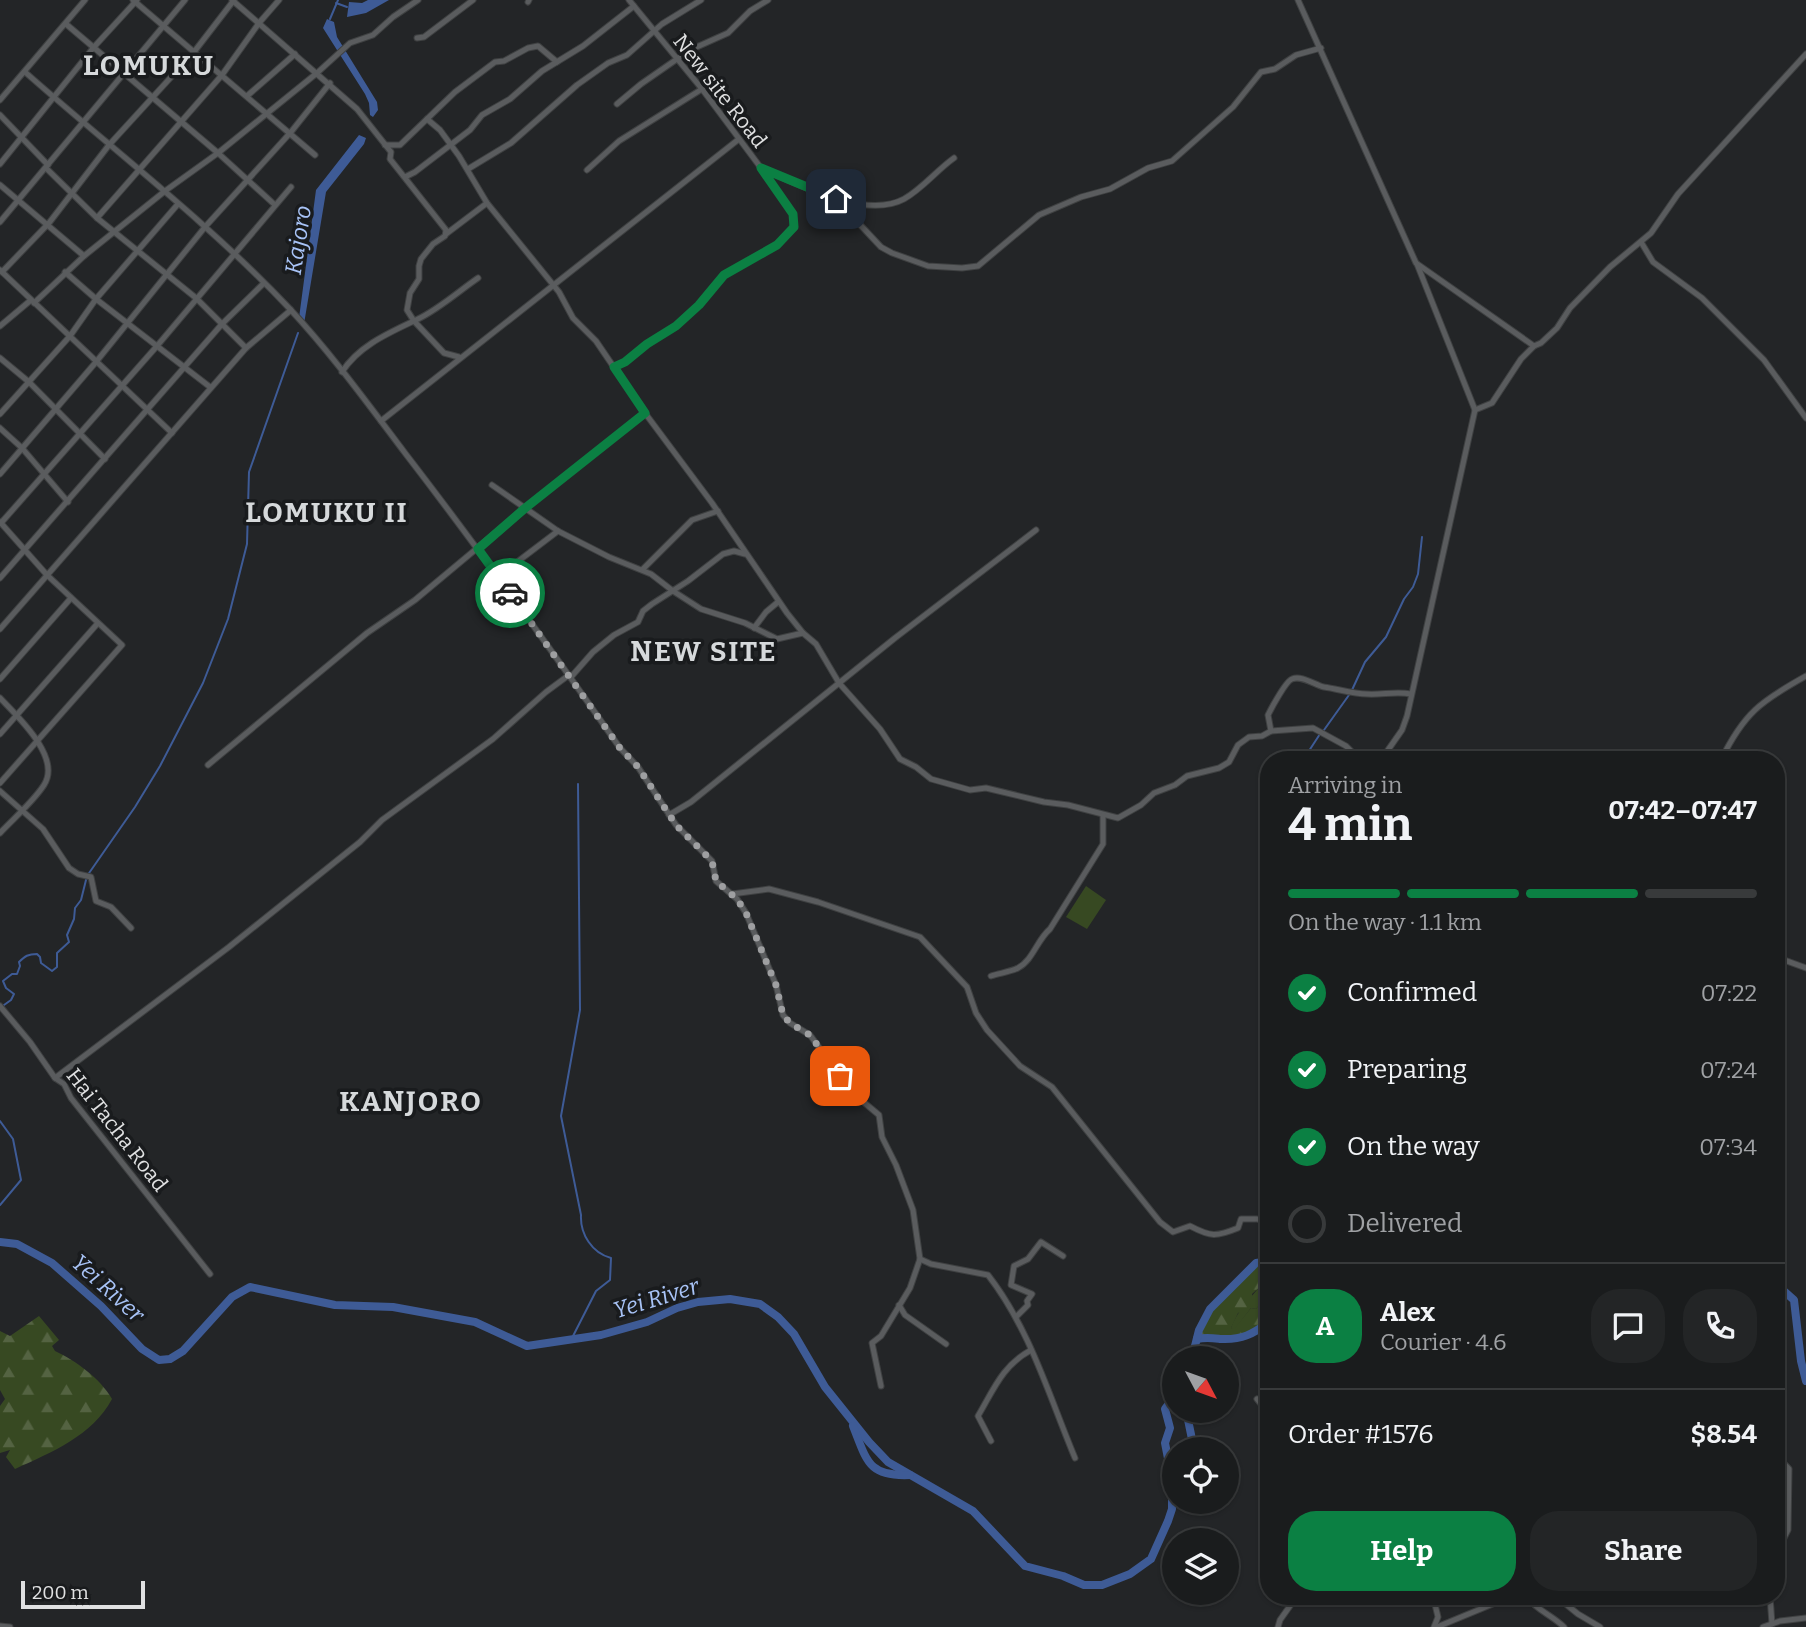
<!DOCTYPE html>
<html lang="en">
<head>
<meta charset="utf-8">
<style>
  body { margin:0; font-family:Bitter,serif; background:#232526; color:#f1f3f6; height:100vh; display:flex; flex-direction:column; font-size:26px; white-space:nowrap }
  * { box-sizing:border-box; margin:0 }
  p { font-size:23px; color:#9fa1a4 }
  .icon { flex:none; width:38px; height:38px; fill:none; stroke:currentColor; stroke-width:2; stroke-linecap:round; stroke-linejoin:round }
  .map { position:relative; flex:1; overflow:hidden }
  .panel { position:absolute; left:1260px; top:751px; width:525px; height:854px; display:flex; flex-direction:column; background:#1a1c1d; border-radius:28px; box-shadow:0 2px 5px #0004,0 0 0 2px #383a3b }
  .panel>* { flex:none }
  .needle { width:46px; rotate:131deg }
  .fabs { position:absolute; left:1162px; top:1346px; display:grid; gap:14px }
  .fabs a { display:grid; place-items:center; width:77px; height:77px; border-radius:50%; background:#1a1c1d; box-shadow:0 2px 5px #0004,0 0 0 2px #383a3b; font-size:35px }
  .scale { position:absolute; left:21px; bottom:18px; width:124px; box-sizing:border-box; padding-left:7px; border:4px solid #e0e1e2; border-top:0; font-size:19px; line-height:24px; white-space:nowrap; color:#e0e1e2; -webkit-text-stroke:5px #191b1d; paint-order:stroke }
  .pin { position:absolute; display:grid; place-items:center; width:60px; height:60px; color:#fff; margin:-30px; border-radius:14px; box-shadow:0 4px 10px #0006 }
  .courier { position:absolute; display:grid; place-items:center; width:70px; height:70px; margin:-35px; border:5px solid #0b8043; border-radius:50%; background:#fff; color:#222; box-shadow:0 2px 9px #0007 }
  .summary em { font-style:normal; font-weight:700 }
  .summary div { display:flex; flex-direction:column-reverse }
  .summary { display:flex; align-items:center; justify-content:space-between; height:119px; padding:0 28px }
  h1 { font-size:46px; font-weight:700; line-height:52px }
  .bar { display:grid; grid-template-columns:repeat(4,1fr); gap:10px 7px; align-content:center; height:84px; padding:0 28px }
  .bar i { height:9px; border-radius:5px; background:#383a3b }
  .bar .selected { background:#0b8043 }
  .bar p { grid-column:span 4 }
  .line { display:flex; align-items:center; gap:18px; padding:0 28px; border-top:2px solid #383a3b }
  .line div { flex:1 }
  .round { display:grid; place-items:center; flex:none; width:74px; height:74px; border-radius:28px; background:#232526 }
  ol { padding:0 28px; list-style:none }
  li { display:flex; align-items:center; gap:21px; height:77px }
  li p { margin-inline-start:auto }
  li .icon { padding:7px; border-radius:50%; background:#0b8043; color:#fff; stroke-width:4 }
  li:last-child { color:#9fa1a4 }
  li i { width:38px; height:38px; border:4px solid #383a3b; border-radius:50% }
  .button { display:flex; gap:14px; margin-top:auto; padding:14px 28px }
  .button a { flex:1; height:80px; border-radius:28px; background:#0b8043; color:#fff; font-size:28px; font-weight:700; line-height:80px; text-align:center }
  .button a+a { background:#232526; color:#f1f3f6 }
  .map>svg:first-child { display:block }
  .green { fill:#374922 }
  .forest { fill:url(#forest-firs) }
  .water { fill:#3e5b96 }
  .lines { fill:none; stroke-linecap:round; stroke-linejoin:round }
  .stream { stroke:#3e5b96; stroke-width:2 }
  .river { stroke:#3e5b96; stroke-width:8 }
  .minor-casing { stroke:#3f4142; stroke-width:7 }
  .minor { stroke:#5a5c5e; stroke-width:5 }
  .done { stroke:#9e9fa1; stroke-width:7; stroke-dasharray:0 12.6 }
  .route { stroke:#0b8043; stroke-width:9 }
  .labels { text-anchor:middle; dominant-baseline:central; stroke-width:7; stroke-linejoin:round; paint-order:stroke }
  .street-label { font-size:21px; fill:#e0e1e2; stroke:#191b1d }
  .water-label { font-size:23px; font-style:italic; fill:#a8c3f6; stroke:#191b1d }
  .district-label { font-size:28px; font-weight:bold; letter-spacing:2px; fill:#d6d9db; stroke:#191b1d }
</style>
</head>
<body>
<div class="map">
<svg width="1806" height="1627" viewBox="0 0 1806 1627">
  <defs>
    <pattern id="forest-firs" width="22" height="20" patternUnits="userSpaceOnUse" patternTransform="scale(1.75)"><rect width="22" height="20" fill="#374922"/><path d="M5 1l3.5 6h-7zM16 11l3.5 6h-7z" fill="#546342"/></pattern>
  </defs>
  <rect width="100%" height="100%" fill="#232527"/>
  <g class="green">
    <polygon points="1086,886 1106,900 1087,929 1066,917"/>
    <path d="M1269 1274V1293L1256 1309 1251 1308 1234 1330 1231 1328C1239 1306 1257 1293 1269 1274Z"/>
  </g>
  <g class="forest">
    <path d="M1269 1261C1269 1277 1264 1284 1252 1294L1253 1299 1248 1309 1238 1313 1231 1328 1234 1329 1251 1308 1256 1309 1259 1305 1258 1296 1264 1292 1269 1293V1322C1253 1334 1242 1340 1221 1339 1212 1338 1206 1337 1197 1339 1204 1312 1230 1281 1253 1265 1258 1262 1263 1263 1269 1261Z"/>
    <path d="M39 1316 59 1340 52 1346 55 1351C76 1361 100 1378 112 1399 92 1436 52 1452 15 1469L6 1457 10 1450 0 1453V1406L5 1399 0 1390V1331L10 1336Z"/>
  </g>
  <g class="water">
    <polygon points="368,0 389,0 366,13 347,17 349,2 362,3"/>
    <polygon points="327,19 334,22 337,37 377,102 378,110 373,117 370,115 369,103 365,94 323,28"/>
    <polygon points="359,135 366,138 364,144 326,192 304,324 299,318 316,190"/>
  </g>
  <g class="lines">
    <g class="stream">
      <polyline points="336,3 347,7"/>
      <polyline points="330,19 338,0"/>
      <polyline points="1352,690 1365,662 1386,637 1404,599 1413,587 1418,574 1422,537"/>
      <polyline points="1324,730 1349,695"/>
      <polyline points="1303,760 1320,734"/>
      <path d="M4 1005 11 1000 14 994 6 988 3 981 12 974H17L20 966 19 962C25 956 28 954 37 954L40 957 41 963 52 971 57 967V953L69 942 67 935 74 919 75 908 81 900 87 876 135 807 160 766 203 683 228 619 247 544 249 472 298 333"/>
      <polyline points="0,1121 13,1139 21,1180 0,1205"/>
      <path d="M571 1340 596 1291 610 1280 611 1258C592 1253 580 1234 581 1215L561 1116 580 1010 578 784"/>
    </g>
    <g class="river">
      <polyline points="0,1242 17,1244 52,1263 101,1306 142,1349 159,1360 170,1359 183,1351 232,1297 250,1287 335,1305 393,1307 475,1322 527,1346 601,1335 647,1322 677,1308 698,1302 730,1299 760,1304 778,1317 794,1334 825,1387 869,1442 888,1462 973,1511 1025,1566 1063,1576 1084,1585 1102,1585 1130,1574 1151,1559 1168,1521 1172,1509 1172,1479 1165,1443 1170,1428 1165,1409 1174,1397"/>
      <polyline points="1776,1284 1794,1300 1801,1361 1806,1381"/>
      <path d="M1197 1339C1206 1337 1212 1338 1221 1339 1242 1340 1253 1334 1269 1322"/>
      <polyline points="1192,1358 1199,1330 1210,1309 1256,1263 1269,1261"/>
      <polyline points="1186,1410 1194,1449"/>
      <path d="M853 1426C867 1461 868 1477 910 1475"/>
    </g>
    <g class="minor-casing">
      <g id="minor">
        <polyline points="133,0 315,155"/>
        <polyline points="232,0 357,109 391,152 390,159 446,230 445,236 433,244 421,259 419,266 419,279 410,293 407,310 414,321 444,353 459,357"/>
        <polyline points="1298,0 1416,263 1534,346 1541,343 1557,328 1570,308 1610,267 1651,233 1678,194 1806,54"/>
        <polyline points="528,2 529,0"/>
        <polyline points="66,24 218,153 275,205"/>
        <polyline points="417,38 424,37 473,0"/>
        <path d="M25 72C113 150 208 222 289 308 331 353 368 404 405 453 479 549 550 648 620 748L638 767 676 825 712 861 716 881 737 899 746 913 776 985 783 1015 790 1023 810 1035 840 1076 842 1084 879 1115 882 1137 896 1165 913 1210 920 1259 910 1288 881 1336 872 1343 881 1386"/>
        <polyline points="247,96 295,54"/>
        <polyline points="0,100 85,0"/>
        <polyline points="617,104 641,84 690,50 728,33 750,11 768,0"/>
        <polyline points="0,115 48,165"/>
        <polyline points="427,119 440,130 459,156 487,203 559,292 573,318 596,341 645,413 712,503 787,613 803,633 816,644 839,683 880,729 900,759 916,767 931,779 970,790 986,788 1044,802 1068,805 1118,818 1141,805 1154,793 1175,785 1187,776 1219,768 1229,762 1238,745 1249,737 1262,736 1271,731 1313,728 1346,746 1360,760"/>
        <polyline points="385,145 400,145 455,92 495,62 504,61 528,48 538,46 557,62"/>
        <polyline points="0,164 94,47 137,0"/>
        <polyline points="46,168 97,218 196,298 246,348"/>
        <path d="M761 168C798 184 865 220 904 199 922 189 937 170 954 158"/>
        <polyline points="468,169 511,143 577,85 608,63 627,55 662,24 701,0"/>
        <polyline points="587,170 619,141 702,89"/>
        <polyline points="405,177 415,172 470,130 482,115 510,99 542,71 583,46 634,6"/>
        <polyline points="0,185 84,256"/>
        <polyline points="836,199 881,247 892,253 928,266 962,268 978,266 1039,215 1081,197 1110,189 1148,168 1172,161 1233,107 1261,72 1275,69 1296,55 1321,48"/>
        <polyline points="97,218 222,75 259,23 279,0"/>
        <polyline points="0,222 185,0"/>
        <polyline points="446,234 487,203"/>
        <polyline points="1641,242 1653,262 1702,298 1764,360 1806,418"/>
        <polyline points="0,270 172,433"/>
        <polyline points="2,272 49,223 109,145 194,52 234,0"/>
        <polyline points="65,272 96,299 210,387"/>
        <polyline points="34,303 84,256 165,191 218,153 317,73 350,43 373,35 393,17 418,0"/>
        <polyline points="0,326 31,300"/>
        <polyline points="0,358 29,382 105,459"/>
        <polyline points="614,367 625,362 647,344 676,326 699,305 724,275 777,245 794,227 793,214 761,168 702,89 629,0"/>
        <path d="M342 372C359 345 391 332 418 319 439 309 459 291 478 278"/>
        <polyline points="1475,410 1492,403 1521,359 1534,346"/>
        <polyline points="0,414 70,336 96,299 178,204"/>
        <polyline points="381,421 739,139"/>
        <polyline points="0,428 22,448 68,502"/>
        <polyline points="0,474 96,362 205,227 291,132 330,83"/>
        <polyline points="492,485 558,531 609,557 651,574 673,591 701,609 745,623 777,639 803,633"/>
        <polyline points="0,522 47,575 122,645 0,783"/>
        <polyline points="1,523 157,346 291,187"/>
        <polyline points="643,569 692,520 718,511"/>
        <polyline points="496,573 508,569 558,531"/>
        <polyline points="0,578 222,324 264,283"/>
        <polyline points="754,628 766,612 778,602"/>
        <polyline points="0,629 246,348 291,310"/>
        <polyline points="571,677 593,652 614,635 638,622 643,611 652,604 688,581 723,554 734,551 745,554"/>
        <polyline points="0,679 71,598"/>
        <path d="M0 698C17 716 62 757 44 785 33 802 14 818 0 833"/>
        <path d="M1271 731 1268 715C1272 707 1286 681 1292 679 1302 675 1315 685 1324 687 1338 689 1353 694 1367 694 1382 695 1396 691 1411 694"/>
        <polyline points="0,734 98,623"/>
        <polyline points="1381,760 1402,730 1407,716 1475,410 1417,264"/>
        <path d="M1721 760C1744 713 1761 701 1806 676"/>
        <polyline points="208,765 367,633 415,600 524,509 645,413"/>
        <polyline points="0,791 43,829 69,868 78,874 91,877 96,901 111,907 131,928"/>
        <polyline points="669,815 691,802 895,638 1036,530"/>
        <path d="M732 894 769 889 818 902 920 937 967 987 976 1013 987 1030 1020 1066 1052 1087 1160 1222 1173 1232 1190 1226C1211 1237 1216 1237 1238 1228L1241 1219H1257L1269 1223"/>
        <polyline points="1776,957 1806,968"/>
        <path d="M991 976C1000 973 1010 972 1018 968 1033 960 1037 940 1050 929L1103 844V815"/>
        <polyline points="0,1006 30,1042 55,1078 64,1084 71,1098 210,1274"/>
        <polyline points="55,1078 229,947 360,842 382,820 493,739 546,692 569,675"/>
        <path d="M920 1259 931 1264 988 1275C1030 1329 1049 1396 1075 1458"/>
        <polyline points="899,1305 905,1315 946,1344"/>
        <polyline points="1016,1317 1028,1305 1027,1301 1032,1294 1011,1285 1014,1266 1028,1259 1041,1242 1063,1256"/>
        <polyline points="1257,1399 1269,1414"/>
        <path d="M991 1441 978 1416C994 1389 1002 1366 1031 1350"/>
        <polyline points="1776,1455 1789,1469 1788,1530 1776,1554"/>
        <polyline points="1433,1596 1438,1617 1434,1627"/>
        <path d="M1526 1596C1536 1610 1552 1615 1564 1627"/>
        <polyline points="1556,1596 1578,1614 1600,1627"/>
        <polyline points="1770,1596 1772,1624"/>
        <polyline points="0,1626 10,1627"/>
        <polyline points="1278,1627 1280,1620 1297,1596"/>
        <polyline points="1437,1627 1512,1596"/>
        <polyline points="1763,1627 1780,1621 1806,1618"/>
      </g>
    </g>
    <use href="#minor" class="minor"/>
  </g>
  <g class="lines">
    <polyline class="done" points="510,593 620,748 638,767 676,825 712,861 716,881 737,899 746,913 776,985 783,1015 790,1023 810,1035 840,1076"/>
    <polyline class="route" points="510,593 478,549 524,509 645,413 614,367 625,362 647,344 676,326 699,305 724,275 777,245 794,227 793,214 761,168 836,199"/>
  </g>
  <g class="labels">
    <g class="street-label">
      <text transform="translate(720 91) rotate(52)">New site Road</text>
      <text transform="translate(117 1130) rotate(52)">Hai Tacha Road</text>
    </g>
    <g class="water-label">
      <text transform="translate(298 240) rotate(-81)">Kajoro</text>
      <text transform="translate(108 1288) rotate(42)">Yei River</text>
      <text transform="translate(656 1298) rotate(-17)">Yei River</text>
    </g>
    <g class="district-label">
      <text x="149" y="65">LOMUKU</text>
      <text x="327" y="512">LOMUKU II</text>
      <text x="704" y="651">NEW SITE</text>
      <text x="411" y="1101">KANJORO</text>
    </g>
  </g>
</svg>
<div class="fabs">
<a><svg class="needle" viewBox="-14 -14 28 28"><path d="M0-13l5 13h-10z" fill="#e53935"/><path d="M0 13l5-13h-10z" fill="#9fa1a4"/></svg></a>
<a><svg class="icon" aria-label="locate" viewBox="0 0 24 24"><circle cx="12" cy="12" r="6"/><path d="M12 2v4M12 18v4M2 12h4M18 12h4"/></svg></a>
<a><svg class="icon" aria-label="layers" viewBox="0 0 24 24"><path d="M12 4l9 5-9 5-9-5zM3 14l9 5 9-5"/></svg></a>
</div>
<div class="scale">200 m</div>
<div class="pin" style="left:840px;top:1076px;background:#ea580c"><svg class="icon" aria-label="bag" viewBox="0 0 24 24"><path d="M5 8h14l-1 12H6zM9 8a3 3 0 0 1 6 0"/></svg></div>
<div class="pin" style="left:836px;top:199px;background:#1f2937"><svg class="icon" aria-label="home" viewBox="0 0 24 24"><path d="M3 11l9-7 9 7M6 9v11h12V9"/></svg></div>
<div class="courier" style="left:510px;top:593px"><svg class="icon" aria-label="car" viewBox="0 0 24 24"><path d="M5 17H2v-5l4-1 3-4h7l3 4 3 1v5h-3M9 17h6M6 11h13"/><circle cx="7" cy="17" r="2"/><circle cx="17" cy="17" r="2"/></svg></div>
<section class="panel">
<div class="summary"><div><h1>4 min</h1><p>Arriving in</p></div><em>07:42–07:47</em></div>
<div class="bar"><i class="selected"></i><i class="selected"></i><i class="selected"></i><i></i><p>On the way · 1.1 km</p></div>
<ol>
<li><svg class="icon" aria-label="check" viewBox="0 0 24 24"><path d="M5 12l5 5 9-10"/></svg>Confirmed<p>07:22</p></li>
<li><svg class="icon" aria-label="check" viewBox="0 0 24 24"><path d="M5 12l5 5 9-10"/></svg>Preparing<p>07:24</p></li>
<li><svg class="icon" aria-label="check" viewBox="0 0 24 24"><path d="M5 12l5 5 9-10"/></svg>On the way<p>07:34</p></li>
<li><i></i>Delivered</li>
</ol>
<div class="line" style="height:126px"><b class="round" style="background:#0b8043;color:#fff">A</b><div><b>Alex</b><p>Courier · 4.6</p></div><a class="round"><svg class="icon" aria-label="chat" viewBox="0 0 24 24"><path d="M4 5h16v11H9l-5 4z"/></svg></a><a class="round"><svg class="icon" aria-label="phone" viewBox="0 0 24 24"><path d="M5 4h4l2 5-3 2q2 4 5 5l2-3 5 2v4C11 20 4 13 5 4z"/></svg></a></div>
<div class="line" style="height:91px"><div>Order #1576</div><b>$8.54</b></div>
<div class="button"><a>Help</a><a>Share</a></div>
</section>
</div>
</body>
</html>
